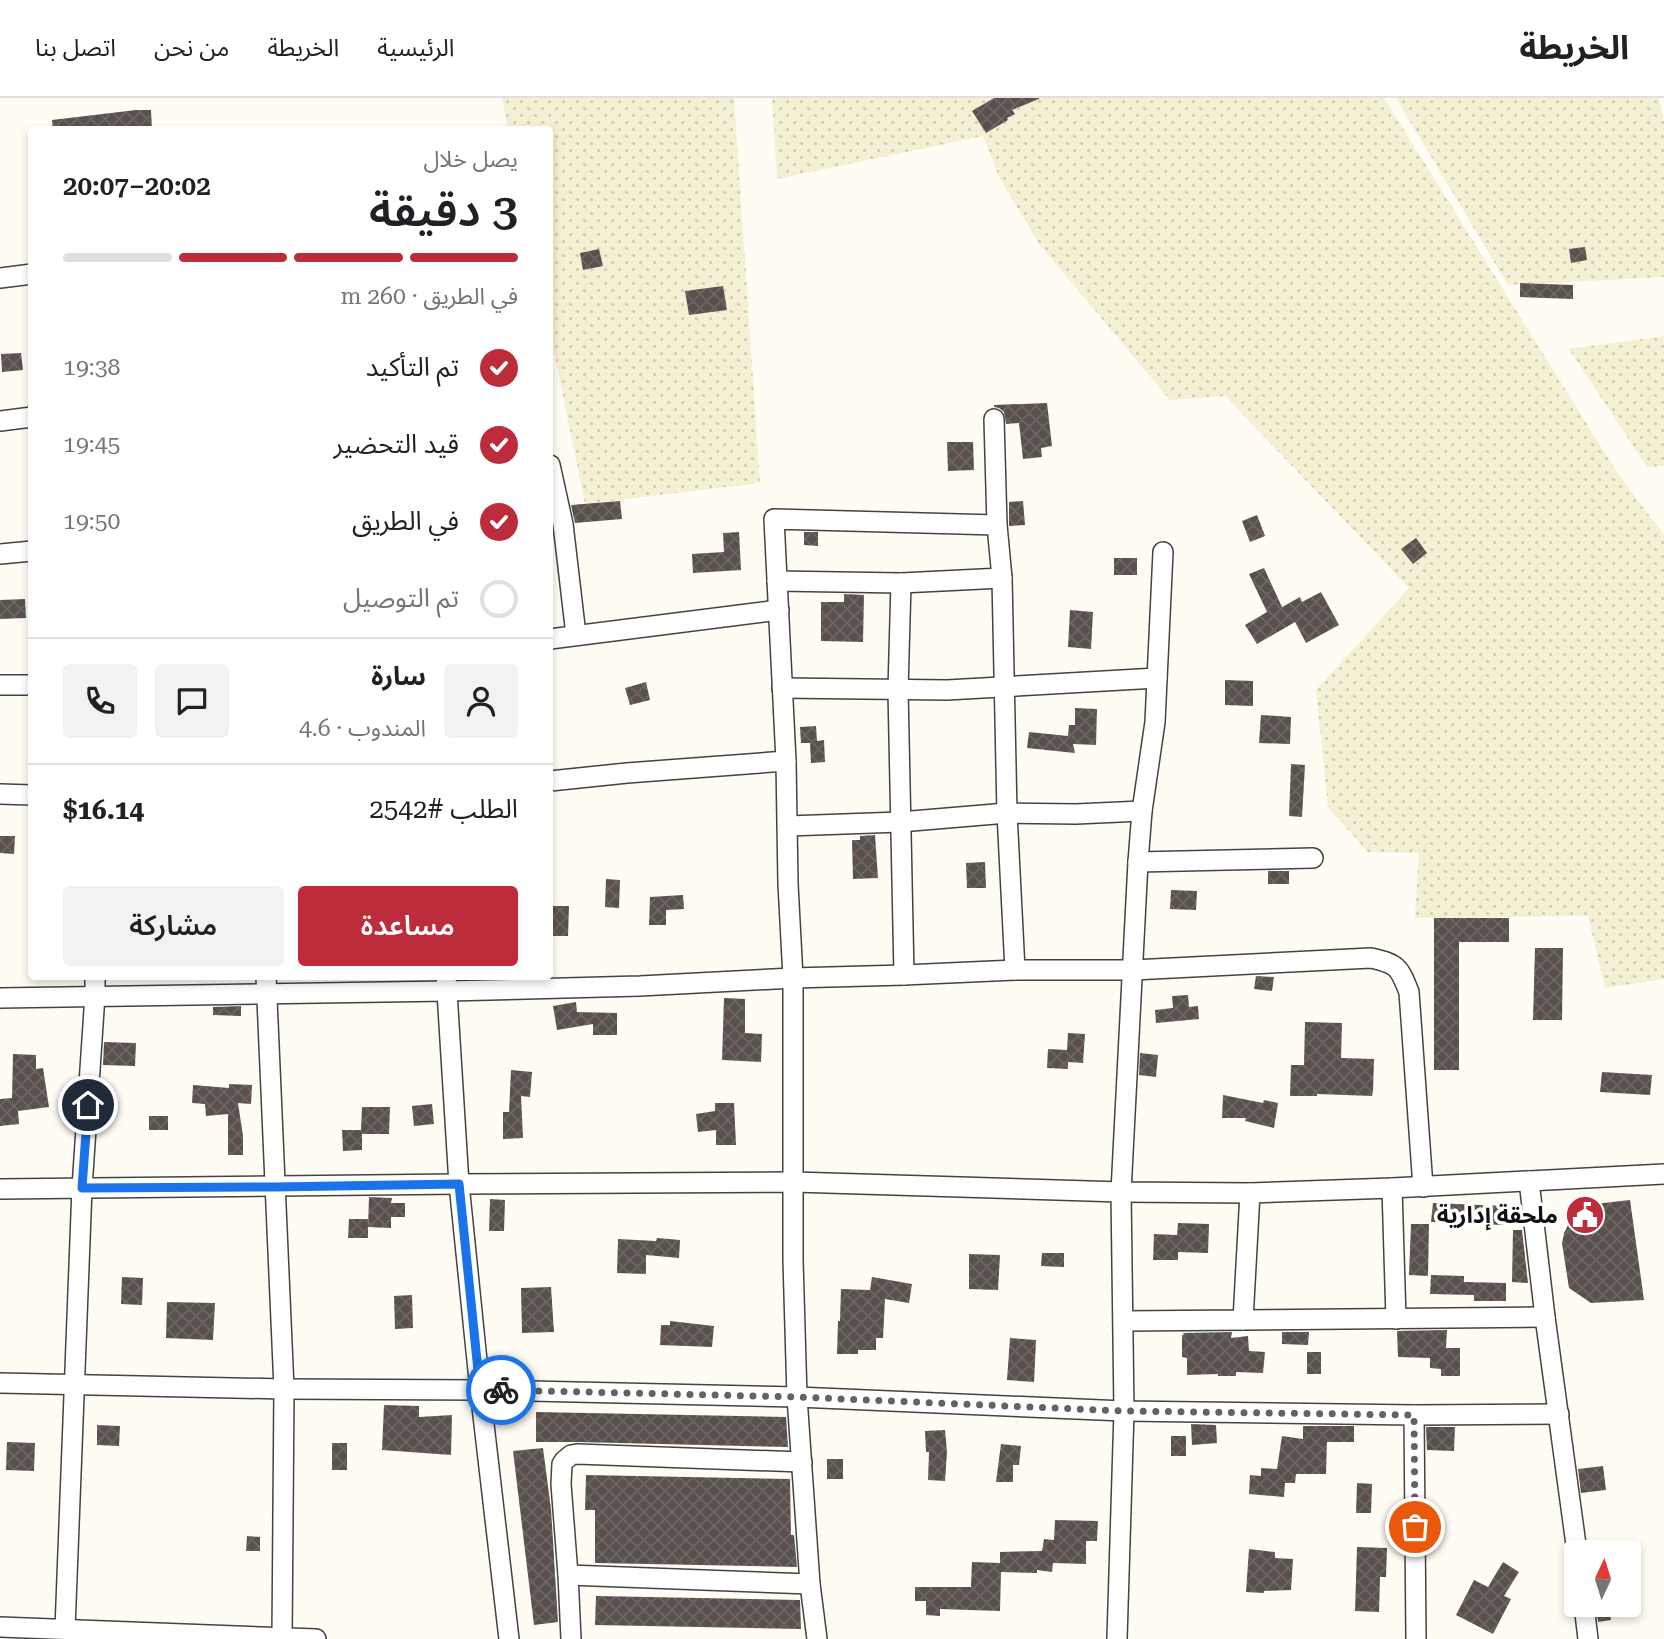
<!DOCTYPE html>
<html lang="ar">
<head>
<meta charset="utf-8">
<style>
  body { margin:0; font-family:"Roboto Serif","Noto Sans Arabic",serif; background:#f2f2f2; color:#202124; direction:rtl; height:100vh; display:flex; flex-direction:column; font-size:26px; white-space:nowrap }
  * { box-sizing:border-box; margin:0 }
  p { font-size:23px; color:#757577 }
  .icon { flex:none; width:38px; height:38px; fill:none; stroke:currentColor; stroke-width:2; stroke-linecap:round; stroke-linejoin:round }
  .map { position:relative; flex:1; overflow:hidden; direction:ltr }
  .side { position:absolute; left:28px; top:28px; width:525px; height:854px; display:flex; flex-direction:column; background:#fff; border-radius:7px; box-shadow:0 4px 10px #0003; direction:rtl }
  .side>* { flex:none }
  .needle { width:46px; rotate:4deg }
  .tools { position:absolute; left:1564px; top:1442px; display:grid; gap:14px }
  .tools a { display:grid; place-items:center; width:77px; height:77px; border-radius:7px; background:#fff; box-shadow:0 4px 10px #0003; font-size:35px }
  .pin { position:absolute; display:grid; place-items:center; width:60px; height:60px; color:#fff; margin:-30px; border:4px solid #fff; border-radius:50%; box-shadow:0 2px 7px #0007 }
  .courier { position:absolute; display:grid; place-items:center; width:70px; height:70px; margin:-35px; border:5px solid #1a73e8; border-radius:50%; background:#fff; color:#222; box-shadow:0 2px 9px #0007 }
  .summary em { font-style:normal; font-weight:600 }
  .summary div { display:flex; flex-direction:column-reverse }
  .summary { display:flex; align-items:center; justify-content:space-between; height:119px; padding:0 35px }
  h1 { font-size:46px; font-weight:600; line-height:52px }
  .bar { display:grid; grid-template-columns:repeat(4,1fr); gap:10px 7px; align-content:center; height:84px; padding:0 35px }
  .bar i { height:9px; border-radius:5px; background:#e0e0e0 }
  .bar .active { background:#bc2c3a }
  .bar p { grid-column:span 4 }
  .line { display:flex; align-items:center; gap:18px; padding:0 35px; border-top:2px solid #e0e0e0 }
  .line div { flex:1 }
  .round { display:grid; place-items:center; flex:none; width:74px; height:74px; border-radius:7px; background:#f2f2f2 }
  ol { padding:0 35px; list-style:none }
  li { display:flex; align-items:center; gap:21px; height:77px }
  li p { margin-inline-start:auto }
  li .icon { padding:7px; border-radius:50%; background:#bc2c3a; color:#fff; stroke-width:4 }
  li:last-child { color:#757577 }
  li i { width:38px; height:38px; border:4px solid #e0e0e0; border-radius:50% }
  .cta { display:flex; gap:14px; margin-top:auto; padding:14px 35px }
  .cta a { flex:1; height:80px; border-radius:7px; background:#bc2c3a; color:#fff; font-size:28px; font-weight:600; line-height:80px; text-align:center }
  .cta a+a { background:#f2f2f2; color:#202124 }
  header { display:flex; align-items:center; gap:42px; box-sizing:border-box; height:98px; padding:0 35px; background:#fff; border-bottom:2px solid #e0e0e0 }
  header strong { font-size:33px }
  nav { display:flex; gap:38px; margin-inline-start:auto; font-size:24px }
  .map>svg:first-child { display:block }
  .farmland { fill:url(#farmland-dots) }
  .building { fill:url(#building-cross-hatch) }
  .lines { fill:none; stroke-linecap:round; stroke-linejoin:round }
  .street-casing { stroke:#434343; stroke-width:22 }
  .street { stroke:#fff; stroke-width:19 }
  .done { stroke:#646360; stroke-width:7; stroke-dasharray:0 12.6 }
  .route { stroke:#1a73e8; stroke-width:9 }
  .labels { text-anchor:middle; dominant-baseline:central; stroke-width:7; stroke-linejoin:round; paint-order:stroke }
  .poi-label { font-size:23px; font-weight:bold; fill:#101010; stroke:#fff; text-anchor:end }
</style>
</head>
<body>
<header>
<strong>الخريطة</strong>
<nav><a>الرئيسية</a><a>الخريطة</a><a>من نحن</a><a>اتصل بنا</a></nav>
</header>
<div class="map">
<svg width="1664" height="1541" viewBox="0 0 1664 1541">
  <defs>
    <pattern id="farmland-dots" width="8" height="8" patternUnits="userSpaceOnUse" patternTransform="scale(1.75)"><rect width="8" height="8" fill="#f4f0d4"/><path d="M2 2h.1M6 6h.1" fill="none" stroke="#d0cdb5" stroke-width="1.8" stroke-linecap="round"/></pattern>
    <pattern id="building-cross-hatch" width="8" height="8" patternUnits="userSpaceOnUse" patternTransform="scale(1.75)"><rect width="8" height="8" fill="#59514d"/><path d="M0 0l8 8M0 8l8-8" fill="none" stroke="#6c6562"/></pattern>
  </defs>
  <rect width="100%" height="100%" fill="#fffcf4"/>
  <g class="farmland">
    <polygon points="502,0 734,0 760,385 585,406 550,233 550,32 508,31"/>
    <polygon points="772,0 1384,0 1616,373 1664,437 1664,881 1605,890 1588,818 1415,820 1419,755 1368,754 1328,709 1316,592 1409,490 1225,298 1170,302 1040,147 1000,81 983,38 777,81"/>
    <polygon points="1396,0 1659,0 1664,24 1664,179 1508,187"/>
    <polygon points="1664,238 1664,368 1647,369 1569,251"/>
  </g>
  <g class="building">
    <polygon points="994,0 1039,0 1039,1 1012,12 1015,16 1007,20 1008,22 986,35 972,13"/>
    <polygon points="136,12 151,12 152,32 53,32 52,22"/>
    <polygon points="1585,149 1587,162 1571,165 1569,151"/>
    <polygon points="599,151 603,168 583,172 580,155"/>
    <polygon points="1520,185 1573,187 1573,201 1520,199"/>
    <polygon points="723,188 727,212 689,217 685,193"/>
    <polygon points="21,255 23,272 2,274 1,256"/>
    <polygon points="1047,305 1052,348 1041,350 1042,359 1023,361 1019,325 1006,326 1004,314 999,310 994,309 994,307"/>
    <polygon points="947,344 973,344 974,372 948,373"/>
    <polygon points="620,403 622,421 575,425 571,407"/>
    <polygon points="1023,403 1025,427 1009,428 1009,404"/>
    <polygon points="1257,417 1265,438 1250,444 1242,423"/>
    <polygon points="739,434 741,472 693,475 692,456 724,454 723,435"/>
    <polygon points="804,434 818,434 818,448 804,447"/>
    <polygon points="1416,440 1427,455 1413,466 1401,451"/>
    <rect x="1114" y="460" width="23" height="17"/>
    <polygon points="1264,470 1282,509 1300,499 1302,504 1321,494 1339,527 1306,545 1295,524 1257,546 1245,527 1267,514 1249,476"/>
    <polygon points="844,496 864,497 863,544 821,543 821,504 844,504"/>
    <polygon points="25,501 26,520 0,521 0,502"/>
    <polygon points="1070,512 1093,514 1091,551 1068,549"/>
    <polygon points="1225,582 1253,583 1253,608 1225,607"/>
    <polygon points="646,584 650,602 630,607 625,590"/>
    <polygon points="1075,610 1097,611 1096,647 1073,646 1075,655 1027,650 1029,634 1068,638 1069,627 1075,627"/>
    <polygon points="1261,617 1291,619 1290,646 1259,645"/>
    <polygon points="816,628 817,643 824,642 825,664 811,665 810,645 801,645 800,629"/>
    <polygon points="1291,666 1305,667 1302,719 1289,718"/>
    <polygon points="875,737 878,780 853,781 852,742 860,742 860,738"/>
    <polygon points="0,738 15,738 14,756 0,755"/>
    <polygon points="985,764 986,790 967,790 966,765"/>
    <rect x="1268" y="773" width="21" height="13"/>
    <polygon points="606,781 620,782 619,810 605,809"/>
    <polygon points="1171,792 1197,793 1196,812 1170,811"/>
    <polygon points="683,797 684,811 666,812 666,827 649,827 650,799"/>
    <polygon points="550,808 569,808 568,838 550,838"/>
    <polygon points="1434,820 1509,820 1509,844 1459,844 1459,972 1434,972"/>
    <polygon points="1535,850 1563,850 1562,922 1533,922"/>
    <polygon points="1256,878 1274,879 1272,893 1254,891"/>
    <polygon points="1188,897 1189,909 1198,908 1199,921 1156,925 1155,912 1173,910 1172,898"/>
    <polygon points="724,900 745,901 745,935 762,936 761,964 722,962"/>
    <polygon points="576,904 577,914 617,915 617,937 593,937 593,926 557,932 553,908"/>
    <polygon points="241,908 241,918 213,917 213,909"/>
    <polygon points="1305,924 1342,925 1341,960 1374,961 1373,993 1372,998 1317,996 1317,998 1290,998 1291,967 1304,967"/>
    <polygon points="1068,935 1085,936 1083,965 1068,964 1068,971 1047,970 1048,951 1067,952"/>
    <polygon points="104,944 136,945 135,968 103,967"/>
    <polygon points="1140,955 1158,957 1156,979 1139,977"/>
    <polygon points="13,956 36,957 36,971 43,970 49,1009 18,1013 19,1026 0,1028 0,1001 12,1000"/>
    <polygon points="511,972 532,974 530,999 521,998 523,1040 503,1041 503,1014 509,1014"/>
    <polygon points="1602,974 1652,977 1650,997 1600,994"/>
    <polygon points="229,986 252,987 251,1006 238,1005 243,1038 243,1057 228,1057 228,1016 206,1018 205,1006 192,1005 193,987 229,990"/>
    <polygon points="1223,997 1263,1005 1264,1002 1278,1005 1274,1030 1245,1023 1246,1020 1222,1020"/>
    <polygon points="715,1005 734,1005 736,1047 716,1047 716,1032 698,1034 696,1016 715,1013"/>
    <polygon points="432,1006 434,1026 414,1028 412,1008"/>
    <polygon points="362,1009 390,1009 389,1036 362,1036 362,1052 343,1053 342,1032 361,1032"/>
    <rect x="149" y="1018" width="19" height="14"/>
    <polygon points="369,1099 392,1100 391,1105 405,1105 405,1119 391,1119 391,1130 368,1129"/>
    <polygon points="490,1101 505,1102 504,1133 489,1133"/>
    <polygon points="1630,1102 1644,1202 1591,1205 1569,1190 1562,1145 1564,1135 1570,1123 1568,1109"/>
    <polygon points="1433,1105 1505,1108 1504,1127 1431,1124"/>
    <polygon points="349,1121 368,1121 368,1140 348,1140"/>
    <polygon points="1178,1125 1209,1126 1208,1155 1178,1154 1178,1162 1153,1162 1154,1136 1177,1137"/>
    <polygon points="1411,1126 1429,1126 1428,1178 1409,1177"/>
    <polygon points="1513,1132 1522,1132 1528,1185 1512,1184"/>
    <polygon points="657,1140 680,1142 679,1160 646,1157 646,1176 617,1175 618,1141 656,1143"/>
    <polygon points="1042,1155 1064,1155 1064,1169 1041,1168"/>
    <polygon points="969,1156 1000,1157 998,1192 969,1191"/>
    <polygon points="1431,1177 1464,1178 1464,1184 1506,1185 1506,1203 1474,1203 1474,1197 1430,1196"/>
    <polygon points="122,1179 143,1180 142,1207 121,1206"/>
    <polygon points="872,1179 912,1186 909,1205 885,1201 883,1240 876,1240 876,1252 858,1252 858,1256 837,1256 838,1223 840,1223 841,1191 870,1192"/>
    <polygon points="551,1189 554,1234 522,1235 521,1190"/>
    <polygon points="412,1197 413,1230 395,1231 394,1198"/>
    <polygon points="167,1204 215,1205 213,1242 166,1240"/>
    <polygon points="670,1223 714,1228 712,1249 660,1247 661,1227 670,1227"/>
    <polygon points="1447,1232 1446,1250 1460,1250 1460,1278 1441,1278 1441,1271 1430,1270 1430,1260 1398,1259 1397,1233"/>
    <polygon points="1232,1234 1231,1240 1248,1238 1249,1253 1265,1254 1263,1275 1236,1274 1236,1278 1218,1278 1218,1276 1187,1277 1187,1260 1182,1259 1182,1237 1184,1237 1183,1235"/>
    <polygon points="1282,1234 1309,1234 1308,1247 1282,1246"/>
    <polygon points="1010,1240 1036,1242 1034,1284 1007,1282"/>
    <rect x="1307" y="1254" width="14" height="22"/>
    <polygon points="384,1307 419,1308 419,1319 452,1317 451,1357 382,1352"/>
    <polygon points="536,1314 786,1319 788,1349 577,1344 536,1344"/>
    <polygon points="1191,1326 1216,1327 1217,1345 1192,1347"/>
    <polygon points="97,1327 120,1328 119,1348 97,1347"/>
    <polygon points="1303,1328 1354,1328 1354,1344 1327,1344 1326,1376 1296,1376 1295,1385 1285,1385 1284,1399 1249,1396 1250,1377 1261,1378 1261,1370 1277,1371 1282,1338 1303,1341"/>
    <polygon points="1426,1329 1455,1329 1454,1353 1427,1352"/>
    <polygon points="945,1332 947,1354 945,1383 928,1382 929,1354 926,1354 925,1333"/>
    <rect x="1171" y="1338" width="15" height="20"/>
    <polygon points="7,1344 35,1345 34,1373 6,1372"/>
    <rect x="332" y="1345" width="15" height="27"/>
    <polygon points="1001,1346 1021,1348 1019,1367 1013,1367 1013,1384 996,1384"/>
    <polygon points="543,1350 551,1411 558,1524 534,1527 513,1353"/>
    <rect x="827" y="1361" width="16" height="20"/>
    <polygon points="1603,1368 1606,1392 1581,1395 1578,1371"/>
    <polygon points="586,1377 790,1381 791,1437 794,1437 797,1469 595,1465 595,1412 585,1412"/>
    <polygon points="1357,1385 1372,1386 1371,1415 1356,1415"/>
    <polygon points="1055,1422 1098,1423 1097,1443 1086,1443 1086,1466 1053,1465 1052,1474 1037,1472 1037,1475 1001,1474 1000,1513 940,1511 940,1518 926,1517 926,1503 915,1503 915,1489 971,1489 972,1464 1000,1465 1000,1454 1042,1453 1044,1441 1054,1442"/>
    <polygon points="247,1438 260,1439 260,1453 246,1453"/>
    <polygon points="1357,1449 1387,1450 1386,1479 1380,1479 1379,1514 1355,1513"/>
    <polygon points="1249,1451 1275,1454 1275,1460 1293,1461 1291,1492 1264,1493 1264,1495 1246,1494"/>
    <polygon points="1503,1464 1519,1474 1504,1498 1511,1501 1493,1536 1456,1517 1474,1482 1488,1489"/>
    <polygon points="596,1498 800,1502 801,1531 595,1527"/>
    <polygon points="1596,1507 1608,1507 1611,1522 1598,1524"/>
  </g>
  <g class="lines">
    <g class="street-casing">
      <g id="street">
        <polyline points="0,180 32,176"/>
        <polyline points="994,321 997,427 1002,480 1007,715 1015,872"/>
        <polyline points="0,323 32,319"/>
        <polyline points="550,367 563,426 576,537"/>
        <polyline points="0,456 32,453"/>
        <polyline points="777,483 901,485 1002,480"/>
        <polyline points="901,485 898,592 904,877"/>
        <polyline points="550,541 779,512"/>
        <polyline points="0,587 32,587"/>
        <polyline points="782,590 947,592 1157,580"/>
        <polyline points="550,683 627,675 786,663"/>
        <polyline points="0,696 32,697"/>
        <polyline points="788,728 900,724 1007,715 1076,716 1142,713"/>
        <polyline points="1138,764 1313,760"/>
        <polyline points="266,878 284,1291 282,1541"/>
        <polyline points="446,878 459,1086 480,1292 509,1541"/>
        <path d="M0 900 448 893 640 888 793 880 904 877 1015 872H1133L1371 860C1398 866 1399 869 1409 894L1423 1089"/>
        <polyline points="1529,1083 1545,1219 1577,1454"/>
        <polyline points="1392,1090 1396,1221"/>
        <polyline points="0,1091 459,1086 794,1084 1121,1094 1250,1095 1392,1090 1664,1076"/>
        <polyline points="1243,1222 1545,1219"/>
        <polyline points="1124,1223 1243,1222 1250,1095"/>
        <polyline points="0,1285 284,1291 480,1292 797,1299 1124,1313 1414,1317 1559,1316"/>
        <polyline points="1414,1317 1416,1541"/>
        <polyline points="568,1477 810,1486"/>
        <polyline points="1584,1507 1588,1541"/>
        <polyline points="0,1529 316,1541"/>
        <polyline points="65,1531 82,1090 95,897 95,878"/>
        <polyline points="571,1541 568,1477 561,1386 562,1366 564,1363 571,1357 577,1356 802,1364"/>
        <polyline points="817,1541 810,1486 797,1299 793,1162 793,880 788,786 786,663 774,421 997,427"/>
        <polyline points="1117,1541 1124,1313 1121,1094 1138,764 1142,713 1155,624 1163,454"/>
      </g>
    </g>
    <use href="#street" class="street"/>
  </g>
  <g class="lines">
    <polyline class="done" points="501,1292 797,1299 1124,1313 1414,1317 1415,1429"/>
    <polyline class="route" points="88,1007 82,1090 275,1089 459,1086 480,1292 501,1292"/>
  </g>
  <defs>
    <g id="civic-disc" transform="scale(2.0125)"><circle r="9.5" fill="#bc2c3a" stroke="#fff"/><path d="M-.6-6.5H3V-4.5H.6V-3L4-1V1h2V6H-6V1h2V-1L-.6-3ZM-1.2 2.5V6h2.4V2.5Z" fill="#fff"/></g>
  </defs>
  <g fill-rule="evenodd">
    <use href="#civic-disc" x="1585" y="1117"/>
  </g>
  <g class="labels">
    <g class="poi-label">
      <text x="1558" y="1117">ملحقة إدارية</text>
    </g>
  </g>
</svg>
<div class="tools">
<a><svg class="needle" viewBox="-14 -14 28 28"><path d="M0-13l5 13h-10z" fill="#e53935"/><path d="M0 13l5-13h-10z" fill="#757577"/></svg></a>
</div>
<div class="pin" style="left:1415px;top:1429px;background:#ea580c"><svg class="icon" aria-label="bag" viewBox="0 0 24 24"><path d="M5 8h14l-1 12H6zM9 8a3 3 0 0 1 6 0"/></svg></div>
<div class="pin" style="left:88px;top:1007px;background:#1f2937"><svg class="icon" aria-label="home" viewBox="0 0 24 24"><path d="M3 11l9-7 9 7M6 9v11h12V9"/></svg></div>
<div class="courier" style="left:501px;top:1292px"><svg class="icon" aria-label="bike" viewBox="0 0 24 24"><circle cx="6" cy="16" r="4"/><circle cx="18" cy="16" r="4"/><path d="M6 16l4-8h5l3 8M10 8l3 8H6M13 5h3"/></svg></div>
<section class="side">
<div class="summary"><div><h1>3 دقيقة</h1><p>يصل خلال</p></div><em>20:02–20:07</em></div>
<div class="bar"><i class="active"></i><i class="active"></i><i class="active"></i><i></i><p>في الطريق · 260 m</p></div>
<ol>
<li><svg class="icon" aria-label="check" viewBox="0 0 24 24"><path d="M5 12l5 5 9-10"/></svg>تم التأكيد<p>19:38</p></li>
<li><svg class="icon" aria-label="check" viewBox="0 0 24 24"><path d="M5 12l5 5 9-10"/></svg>قيد التحضير<p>19:45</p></li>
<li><svg class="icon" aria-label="check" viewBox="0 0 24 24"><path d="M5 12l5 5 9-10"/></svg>في الطريق<p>19:50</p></li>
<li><i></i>تم التوصيل</li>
</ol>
<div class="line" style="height:126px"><a class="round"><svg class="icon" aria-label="person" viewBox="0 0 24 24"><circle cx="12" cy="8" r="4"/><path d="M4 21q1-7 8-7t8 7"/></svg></a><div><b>سارة</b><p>المندوب · 4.6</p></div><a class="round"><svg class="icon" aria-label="chat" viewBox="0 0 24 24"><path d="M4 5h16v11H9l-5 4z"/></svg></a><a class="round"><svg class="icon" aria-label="phone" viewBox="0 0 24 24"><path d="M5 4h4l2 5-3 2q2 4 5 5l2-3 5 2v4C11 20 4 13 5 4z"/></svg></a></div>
<div class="line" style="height:91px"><div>الطلب #2542</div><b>$16.14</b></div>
<div class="cta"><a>مساعدة</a><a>مشاركة</a></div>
</section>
</div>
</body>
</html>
